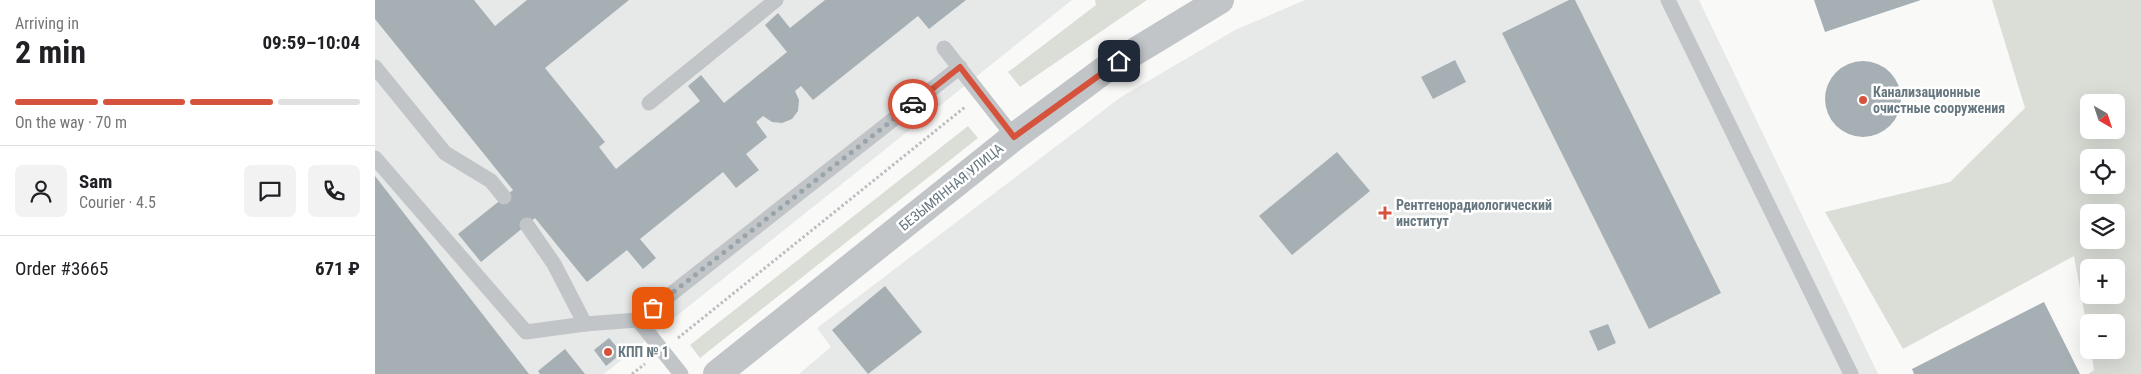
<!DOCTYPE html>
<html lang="en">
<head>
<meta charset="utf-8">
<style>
  body { margin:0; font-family:"Roboto Condensed",sans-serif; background:#f2f2f2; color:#202124; height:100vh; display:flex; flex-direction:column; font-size:19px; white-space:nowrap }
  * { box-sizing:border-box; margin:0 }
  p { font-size:16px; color:#757577 }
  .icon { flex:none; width:28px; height:28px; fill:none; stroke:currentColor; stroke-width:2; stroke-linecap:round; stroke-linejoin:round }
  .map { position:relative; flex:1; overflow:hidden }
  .side { display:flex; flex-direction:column; background:#fff; width:375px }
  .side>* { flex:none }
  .needle { width:32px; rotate:141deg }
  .fabs { position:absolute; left:1705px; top:94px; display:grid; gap:10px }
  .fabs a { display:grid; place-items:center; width:45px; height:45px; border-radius:8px; background:#fff; box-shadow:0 5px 20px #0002; font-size:25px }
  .pin { position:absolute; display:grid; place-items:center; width:42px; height:42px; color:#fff; margin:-21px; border-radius:10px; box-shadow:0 2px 8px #0006 }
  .courier { position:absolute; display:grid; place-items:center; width:50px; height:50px; margin:-25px; border:4px solid #d5523c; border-radius:50%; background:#fff; color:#222; box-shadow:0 1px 6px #0007 }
  .head em { font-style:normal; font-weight:700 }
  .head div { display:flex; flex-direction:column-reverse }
  .head { display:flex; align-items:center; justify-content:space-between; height:85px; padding:0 15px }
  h1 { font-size:32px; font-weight:700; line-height:38px }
  .bar { display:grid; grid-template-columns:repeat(4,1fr); gap:8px 5px; align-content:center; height:60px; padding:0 15px }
  .bar i { height:6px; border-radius:4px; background:#e0e0e0 }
  .bar .current { background:#d5523c }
  .bar p { grid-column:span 4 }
  .line { display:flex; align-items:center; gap:12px; padding:0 15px; border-top:1px solid #e0e0e0 }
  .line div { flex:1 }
  .round { display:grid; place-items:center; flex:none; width:52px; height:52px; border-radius:8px; background:#f2f2f2 }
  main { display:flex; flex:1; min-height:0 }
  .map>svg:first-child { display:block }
  .built { fill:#e7e9e8 }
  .green { fill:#daded7; fill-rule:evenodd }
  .building { fill:#a6afb4 }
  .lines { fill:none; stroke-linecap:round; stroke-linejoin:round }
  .path { stroke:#bbbec0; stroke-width:3; stroke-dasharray:2.5 2.5; stroke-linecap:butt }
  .service { stroke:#c1c5c8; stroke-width:15 }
  .minor { stroke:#c1c5c8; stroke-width:28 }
  .done { stroke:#99a4aa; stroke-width:5; stroke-dasharray:0 9 }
  .route { stroke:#d5523c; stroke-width:6 }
  .poi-dot { fill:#d5523c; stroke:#fff; stroke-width:2 }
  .labels { text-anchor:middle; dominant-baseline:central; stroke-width:5; stroke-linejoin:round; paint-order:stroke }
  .poi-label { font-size:14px; font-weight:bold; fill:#667780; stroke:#fff; text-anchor:start }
  .street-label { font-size:14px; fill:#667780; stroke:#fff }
</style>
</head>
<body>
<main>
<section class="side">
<div class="head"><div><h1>2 min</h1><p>Arriving in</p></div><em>09:59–10:04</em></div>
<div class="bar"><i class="current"></i><i class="current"></i><i class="current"></i><i></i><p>On the way · 70 m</p></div>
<div class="line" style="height:90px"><a class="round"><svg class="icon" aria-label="person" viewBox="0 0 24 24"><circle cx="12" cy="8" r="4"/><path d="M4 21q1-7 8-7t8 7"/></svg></a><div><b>Sam</b><p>Courier · 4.5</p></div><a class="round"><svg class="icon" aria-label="chat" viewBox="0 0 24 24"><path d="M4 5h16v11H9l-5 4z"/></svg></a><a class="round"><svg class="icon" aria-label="phone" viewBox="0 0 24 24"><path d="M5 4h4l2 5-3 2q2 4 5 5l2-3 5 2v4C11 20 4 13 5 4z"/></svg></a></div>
<div class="line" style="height:65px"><div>Order #3665</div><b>671 ₽</b></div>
</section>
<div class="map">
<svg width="1766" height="374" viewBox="0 0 1766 374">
  <rect width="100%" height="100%" fill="#f9f9f8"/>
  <g class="built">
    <polygon points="0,0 697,0 229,374 0,374"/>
    <polygon points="930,0 1324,0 1503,374 424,374 456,347 442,328 746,97 860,30"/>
  </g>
  <g class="green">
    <polygon points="720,0 772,0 645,87 633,72 721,5"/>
    <path d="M1617 0H1766V374H1713L1719 370 1716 350H1741V322H1714V338L1699 256 1528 349 1450 212 1575 182 1650 108ZM1714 102H1741V130H1714ZM1714 158H1741V185H1714ZM1741 212V240H1714V212ZM1714 268H1741V295H1714Z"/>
    <polygon points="593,126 603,138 325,358 315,345"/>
  </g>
  <g class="building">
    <polygon points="0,0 99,0 120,26 152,0 254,0 170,68 230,142 224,147 241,169 325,101 313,86 326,75 349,103 412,52 390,25 403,13 415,28 450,0 591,0 554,29 543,16 438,100 426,86 420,91 424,100 423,111 417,119 407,123 397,122 388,116 381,122 392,137 371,154 384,170 361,188 348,172 265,239 281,258 268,269 252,250 212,282 160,218 106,262 83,234 138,190 0,19"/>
    <polygon points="1194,0 1200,0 1346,293 1274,329 1127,33"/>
    <polygon points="1439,0 1546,0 1450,32"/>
    <polygon points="1080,60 1091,82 1058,99 1046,77"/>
    <circle cx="1488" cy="99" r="38"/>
    <polygon points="962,152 995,191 917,255 884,216"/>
    <polygon points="0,176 154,374 0,374"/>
    <polygon points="510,286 547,332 493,374 457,330"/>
    <polygon points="1669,302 1705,374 1539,374 1537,369"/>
    <polygon points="1233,324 1241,343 1223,351 1214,331"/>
    <polygon points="234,338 247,353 231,366 219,350"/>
    <polygon points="190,349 210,374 165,374 163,371"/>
  </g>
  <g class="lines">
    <g class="path">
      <polyline points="303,338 590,107"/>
      <polyline points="257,374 270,364"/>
    </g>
    <g class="service">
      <polyline points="1293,0 1476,374"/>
      <polyline points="569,48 639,137"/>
      <polyline points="0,67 70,153 116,181 129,197"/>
      <polyline points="274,103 401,0"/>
      <polyline points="0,158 151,332 210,324 263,320 306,374"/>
      <polyline points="152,225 179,264 210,324"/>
      <polyline points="263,320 585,67"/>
    </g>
    <polyline class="minor" points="342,374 639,137 728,71 845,0"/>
  </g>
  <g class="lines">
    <polyline class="done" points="278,308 538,104"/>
    <polyline class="route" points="538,104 585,67 639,137 744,61"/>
  </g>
  <g class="poi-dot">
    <circle cx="1488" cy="100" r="5"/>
    <path d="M1007.5 205.5h5v5h5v5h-5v5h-5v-5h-5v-5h5z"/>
    <circle cx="233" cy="352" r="5"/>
  </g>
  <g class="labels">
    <g class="poi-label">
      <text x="1498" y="92">Канализационные<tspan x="1498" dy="16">очистные сооружения</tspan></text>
      <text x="1021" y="205">Рентгенорадиологический<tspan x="1021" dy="16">институт</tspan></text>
      <text x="243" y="352">КПП № 1</text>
    </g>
    <g class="street-label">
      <text transform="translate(576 187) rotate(-39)">БЕЗЫМЯННАЯ УЛИЦА</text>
    </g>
  </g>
</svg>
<div class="fabs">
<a><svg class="needle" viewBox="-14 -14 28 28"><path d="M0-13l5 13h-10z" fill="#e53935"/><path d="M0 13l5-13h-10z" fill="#757577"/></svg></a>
<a><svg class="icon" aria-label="locate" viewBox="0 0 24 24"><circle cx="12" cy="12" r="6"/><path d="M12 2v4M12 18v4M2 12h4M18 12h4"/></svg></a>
<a><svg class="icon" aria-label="layers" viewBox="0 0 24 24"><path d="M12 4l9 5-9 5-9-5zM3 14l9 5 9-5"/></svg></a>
<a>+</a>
<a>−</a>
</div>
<div class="pin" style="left:278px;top:308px;background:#ea580c"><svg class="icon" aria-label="bag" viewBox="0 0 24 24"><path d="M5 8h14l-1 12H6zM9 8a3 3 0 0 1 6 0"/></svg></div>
<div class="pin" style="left:744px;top:61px;background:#1f2937"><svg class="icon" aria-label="home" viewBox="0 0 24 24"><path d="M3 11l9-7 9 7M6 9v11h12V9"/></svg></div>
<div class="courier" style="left:538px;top:104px"><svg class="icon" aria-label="car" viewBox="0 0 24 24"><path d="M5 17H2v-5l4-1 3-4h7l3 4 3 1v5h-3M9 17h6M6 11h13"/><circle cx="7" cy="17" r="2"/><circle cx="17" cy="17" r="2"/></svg></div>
</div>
</main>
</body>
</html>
